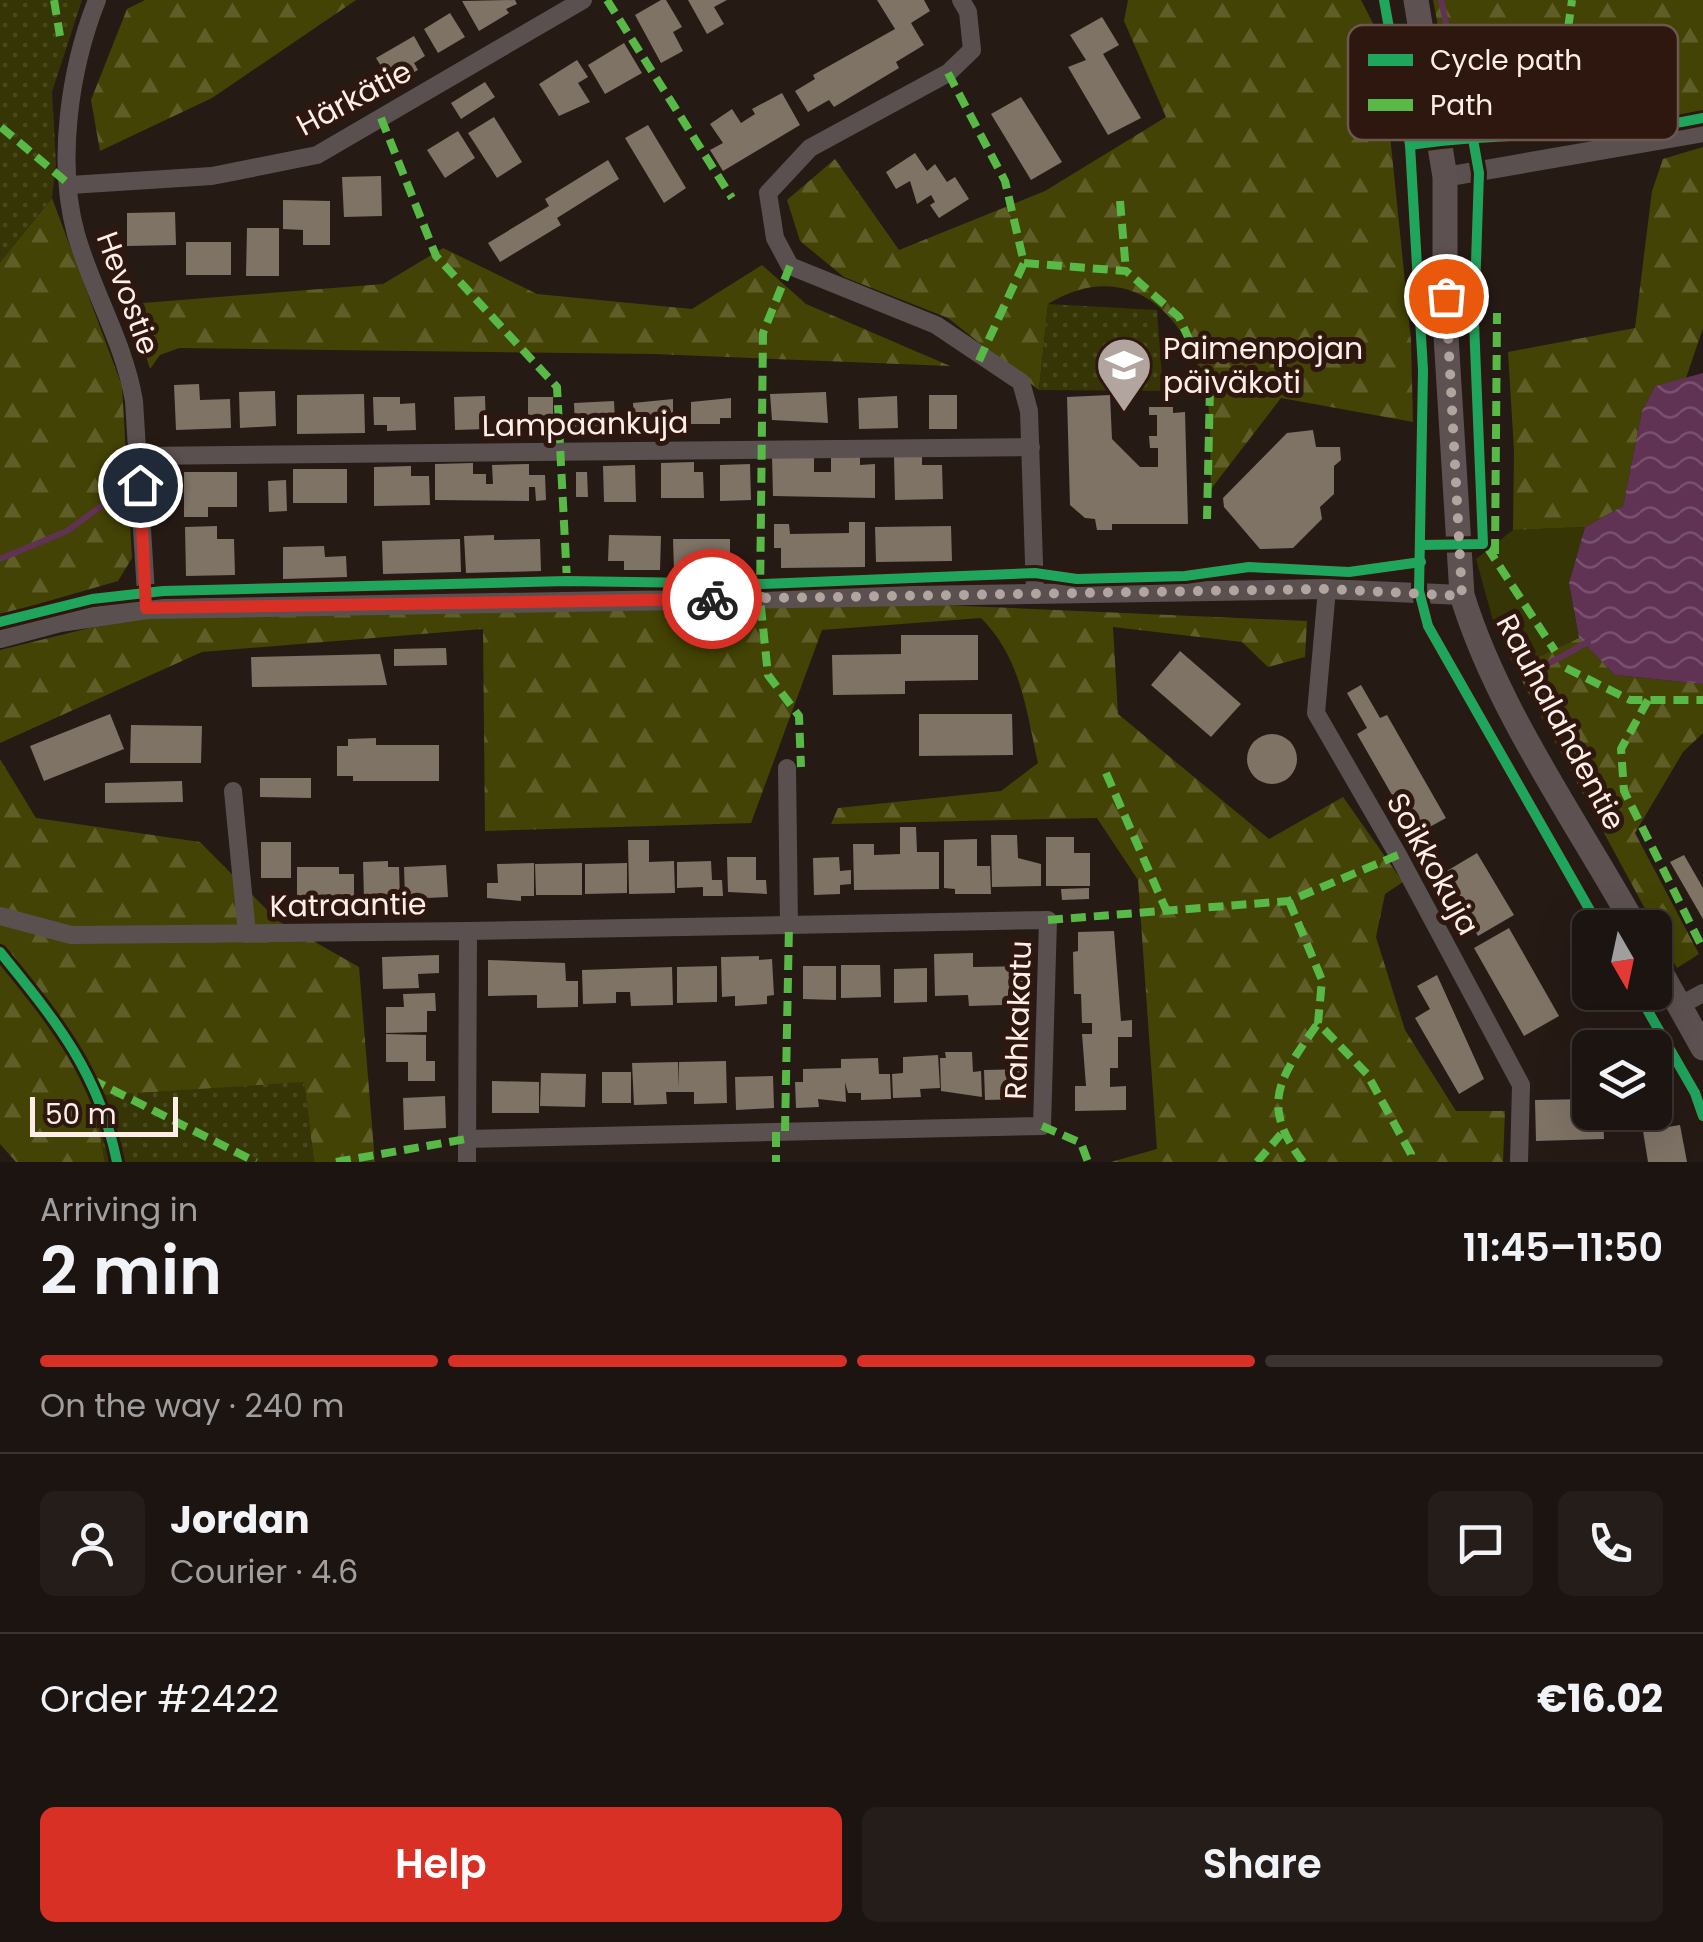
<!DOCTYPE html>
<html lang="en">
<head>
<meta charset="utf-8">
<style>
  body { margin:0; font-family:Poppins,sans-serif; background:#251d19; color:#f1f3f6; height:100vh; display:flex; flex-direction:column; font-size:38px; white-space:nowrap }
  * { box-sizing:border-box; margin:0 }
  p { font-size:32px; color:#a09e9f }
  .icon { flex:none; width:55px; height:55px; fill:none; stroke:currentColor; stroke-width:2; stroke-linecap:round; stroke-linejoin:round }
  .map { position:relative; height:1162px; overflow:hidden }
  .drawer { display:flex; flex-direction:column; background:#1c1410; flex:1 }
  .drawer>* { flex:none }
  .needle { width:65px; rotate:171deg }
  .tools { position:absolute; left:1572px; top:910px; display:grid; gap:20px }
  .tools a { display:grid; place-items:center; width:100px; height:100px; border-radius:15px; background:#1c1410; box-shadow:0 10px 40px #0002,0 0 0 2px #3a3330; font-size:50px }
  .scale { position:absolute; left:30px; bottom:25px; width:148px; box-sizing:border-box; padding-left:10px; border:5px solid #feeee7; border-top:0; font-size:28px; line-height:35px; white-space:nowrap; color:#feeee7; -webkit-text-stroke:8px #2d170e; paint-order:stroke }
  .pin { position:absolute; display:grid; place-items:center; width:85px; height:85px; color:#fff; margin:-42px; border:5px solid #fff; border-radius:50%; box-shadow:0 2px 10px #0007 }
  .courier { position:absolute; display:grid; place-items:center; width:100px; height:100px; margin:-50px; border:8px solid #d93025; border-radius:50%; background:#fff; color:#222; box-shadow:0 2px 12px #0007 }
  .head em { font-style:normal; font-weight:600 }
  .head div { display:flex; flex-direction:column-reverse }
  .head { display:flex; align-items:center; justify-content:space-between; height:170px; padding:0 40px }
  h1 { font-size:65px; font-weight:600; line-height:75px }
  .bar { display:grid; grid-template-columns:repeat(4,1fr); gap:15px 10px; align-content:center; height:120px; padding:0 40px }
  .bar i { height:12px; border-radius:8px; background:#3a3330 }
  .bar .selected { background:#d93025 }
  .bar p { grid-column:span 4 }
  .line { display:flex; align-items:center; gap:25px; padding:0 40px; border-top:2px solid #3a3330 }
  .line div { flex:1 }
  .round { display:grid; place-items:center; flex:none; width:105px; height:105px; border-radius:15px; background:#251d19 }
  .cta { display:flex; gap:20px; margin-top:auto; padding:20px 40px }
  .cta a { flex:1; height:115px; border-radius:15px; background:#d93025; color:#fff; font-size:40px; font-weight:600; line-height:115px; text-align:center }
  .cta a+a { background:#251d19; color:#f1f3f6 }
  .map>svg:first-child { display:block }
  .green { fill:#353506 }
  .forest { fill:url(#forest-firs) }
  .park { fill:url(#park-dots) }
  .water { fill:url(#water-waves) }
  .lines { fill:none; stroke-linecap:round; stroke-linejoin:round }
  .stream { stroke:#603354; stroke-width:6 }
  .building { fill:#7f7366 }
  .minor { stroke:#5a5050; stroke-width:18 }
  .tertiary { stroke:#5a5050; stroke-width:20 }
  .secondary { stroke:#5d5151; stroke-width:25 }
  .quiet { stroke:#58b947; stroke-width:8; stroke-dasharray:15 8; stroke-linecap:butt }
  .cycleway-casing { stroke:#2d170e; stroke-width:16 }
  .cycleway { stroke:#20a55d; stroke-width:10 }
  .done { stroke:#b2a49e; stroke-width:10; stroke-dasharray:0 18 }
  .route { stroke:#d93025; stroke-width:12 }
  .labels { text-anchor:middle; dominant-baseline:central; stroke-width:10; stroke-linejoin:round; paint-order:stroke }
  .street-label { font-size:30px; fill:#feeee7; stroke:#2d170e }
  .poi-label { font-size:30px; fill:#feeee7; stroke:#2d170e; text-anchor:start }
  .key { fill:#2d170e; stroke:#6c584f; stroke-width:2.5 }
  .key-label { font-size:28px; fill:#feeee7 }
</style>
</head>
<body>
<div class="map">
<svg width="1703" height="1162" viewBox="0 0 1703 1162">
  <defs>
    <pattern id="forest-firs" width="22" height="20" patternUnits="userSpaceOnUse" patternTransform="scale(2.5)"><rect width="22" height="20" fill="#434305"/><path d="M5 1l3.5 6h-7zM16 11l3.5 6h-7z" fill="#5f5e29"/></pattern>
    <pattern id="park-dots" width="8" height="8" patternUnits="userSpaceOnUse" patternTransform="scale(2.5)"><rect width="8" height="8" fill="#353506"/><path d="M2 2h.1M6 6h.1" fill="none" stroke="#49491e" stroke-width="1.8" stroke-linecap="round"/></pattern>
    <pattern id="water-waves" width="16" height="10" patternUnits="userSpaceOnUse" patternTransform="scale(2.5)"><rect width="16" height="10" fill="#603354"/><path d="M0 5q4-4 8 0t8 0" fill="none" stroke="#78516d"/></pattern>
  </defs>
  <rect width="100%" height="100%" fill="#261a15"/>
  <polygon class="green" points="1585,527 1569,583 1579,638 1515,668 1495,628 1476,559 1513,530"/>
  <g class="forest">
    <polygon points="145,0 356,0 212,98 100,151 91,100 127,9"/>
    <path d="M1128 0H1361L1380 37 1411 341 1413 422 1281 398 1211 489C1209 457 1213 419 1205 388 1186 310 1125 257 1048 304L1039 390 948 318 844 277 800 241 787 200 835 159 899 250 1045 191 1166 117 1124 21Z"/>
    <polygon points="1433,0 1703,0 1703,112 1642,125 1469,134 1457,126"/>
    <polygon points="1703,147 1703,328 1686,378 1655,386 1642,411 1623,506 1585,527 1513,530 1514,450 1508,352 1635,328 1652,191 1663,159"/>
    <polygon points="52,198 122,386 132,558 118,581 0,615 0,262"/>
    <polygon points="443,248 537,294 692,309 762,265 806,304 950,366 654,354 179,348 160,355 150,369 130,304 383,284"/>
    <path d="M920 604 1307 621 1305 657 1268 667 1242 642 1113 627 1118 714 1269 839 1343 797 1403 882 1385 894 1376 937 1405 1030 1456 1111H1505L1503 1162H1111L1157 1149 1138 880 1097 818 831 824 838 808 1001 791 1038 763C1026 709 1021 658 981 618L822 630 751 823 485 831 483 629 202 652 0 743V650L146 614Z"/>
    <polygon points="1579,638 1615,675 1703,684 1703,733 1683,752 1635,833 1699,954 1677,968 1515,668"/>
    <polygon points="0,759 36,818 200,842 278,921 359,967 375,1162 314,1162 304,1083 93,1096 105,1162 16,1162 0,1144"/>
  </g>
  <g class="park">
    <polygon points="0,0 82,0 52,92 56,164 52,198 0,262"/>
    <polygon points="1048,304 1157,310 1163,391 1039,390"/>
    <polygon points="304,1082 314,1162 105,1162 93,1096"/>
  </g>
  <polygon class="water" points="1703,373 1703,684 1615,675 1579,638 1569,583 1585,527 1623,506 1642,411 1655,386"/>
  <g class="lines">
    <g class="stream">
      <polyline points="1441,0 1467,117"/>
      <polyline points="0,559 67,531 111,499"/>
      <polyline points="1524,677 1588,642"/>
    </g>
  </g>
  <g class="building">
    <polygon points="515,0 517,4 506,9 509,13 479,31 462,1"/>
    <polygon points="661,0 666,0 682,27 673,32 683,51 661,63 635,15"/>
    <polygon points="688,0 727,0 714,7 724,24 707,34"/>
    <polygon points="877,0 924,0 930,11 911,23 924,45 896,62 899,68 834,107 829,100 808,112 795,91 815,79 813,75 895,29"/>
    <polygon points="450,13 465,37 438,53 424,29"/>
    <polygon points="1102,17 1119,45 1103,54 1141,118 1108,135 1068,67 1086,60 1070,35"/>
    <polygon points="414,36 425,56 414,63 418,70 392,84 376,58"/>
    <polygon points="624,43 642,73 605,94 588,65"/>
    <polygon points="577,60 588,77 578,83 590,102 559,116 539,84"/>
    <polygon points="485,82 495,97 461,119 451,103"/>
    <polygon points="782,93 800,125 723,171 710,150 723,143 710,124 732,109 741,123 755,114 752,109"/>
    <polygon points="1021,97 1062,162 1031,180 991,114"/>
    <polygon points="494,117 522,162 497,178 468,133"/>
    <polygon points="648,125 686,188 664,203 625,138"/>
    <polygon points="458,131 475,158 445,178 427,150"/>
    <polygon points="915,153 927,171 935,164 947,182 955,177 969,199 939,218 930,205 935,202 931,195 917,204 910,181 896,189 886,172"/>
    <polygon points="608,160 619,179 557,218 561,225 500,262 488,243 549,206 545,199"/>
    <polygon points="381,176 382,216 344,217 342,177"/>
    <polygon points="283,200 330,201 330,245 303,245 303,230 283,229"/>
    <polygon points="175,212 176,245 127,246 127,213"/>
    <polygon points="247,228 279,228 279,276 246,276"/>
    <rect x="186" y="242" width="45" height="33"/>
    <polygon points="199,384 200,400 230,399 231,428 176,430 174,385"/>
    <polygon points="275,391 276,426 240,428 239,392"/>
    <polygon points="826,392 828,423 772,420 770,394"/>
    <polygon points="364,394 365,433 297,434 297,395"/>
    <rect x="929" y="395" width="28" height="34"/>
    <polygon points="1110,395 1112,439 1140,467 1158,467 1158,448 1150,448 1149,436 1157,436 1157,415 1149,415 1149,407 1173,407 1173,413 1185,412 1188,524 1112,524 1112,530 1097,530 1095,519 1085,518 1070,505 1067,397"/>
    <polygon points="485,396 486,429 455,430 454,397"/>
    <polygon points="897,396 898,428 859,429 858,398"/>
    <polygon points="373,397 400,397 400,404 415,403 416,430 387,431 387,425 374,425"/>
    <rect x="528" y="397" width="25" height="32"/>
    <polygon points="731,398 731,418 720,418 720,424 691,424 691,402"/>
    <polygon points="673,399 673,418 662,419 662,424 634,425 633,403"/>
    <polygon points="614,401 615,420 604,421 604,426 575,427 574,403"/>
    <polygon points="1313,430 1316,447 1340,447 1341,460 1334,466 1334,494 1320,507 1322,519 1293,548 1260,549 1224,507 1223,498 1287,433"/>
    <polygon points="831,455 860,455 860,465 875,464 875,498 773,496 772,456 814,456 814,472 831,472"/>
    <polygon points="922,456 922,465 942,465 943,499 895,500 894,457"/>
    <polygon points="694,462 694,472 703,472 704,498 661,498 661,463"/>
    <polygon points="473,463 473,474 486,474 486,484 493,484 492,465 529,464 529,475 545,475 546,500 536,501 535,487 529,487 529,501 435,500 435,464"/>
    <polygon points="750,464 751,500 720,501 720,465"/>
    <polygon points="635,465 636,502 604,502 603,466"/>
    <polygon points="411,466 411,476 429,476 430,505 374,506 374,467"/>
    <rect x="293" y="469" width="54" height="34"/>
    <polygon points="184,472 237,472 237,507 208,507 208,517 184,517"/>
    <polygon points="576,472 587,472 588,497 576,497"/>
    <polygon points="286,480 287,511 269,512 268,481"/>
    <polygon points="849,522 865,522 865,567 781,568 781,548 774,548 774,524 789,524 790,534 849,533"/>
    <polygon points="217,526 217,539 234,539 235,575 186,576 185,527"/>
    <polygon points="951,526 952,561 876,562 875,527"/>
    <polygon points="494,535 494,540 540,539 541,571 466,573 464,536"/>
    <polygon points="609,535 661,536 660,570 624,570 624,561 608,561"/>
    <polygon points="460,539 461,572 383,574 382,541"/>
    <polygon points="673,539 730,539 730,570 674,570"/>
    <polygon points="324,546 325,557 346,556 347,577 283,579 283,547"/>
    <polygon points="901,635 978,635 978,680 905,681 905,694 833,695 832,655 901,654"/>
    <polygon points="446,648 447,665 394,666 394,649"/>
    <polygon points="1180,651 1241,704 1211,737 1151,685"/>
    <polygon points="380,654 387,685 252,687 251,657"/>
    <polygon points="1361,685 1380,718 1387,715 1446,818 1415,835 1357,734 1367,728 1347,693"/>
    <polygon points="110,714 124,749 44,781 30,746"/>
    <polygon points="919,714 1012,714 1013,755 919,756"/>
    <polygon points="131,725 202,726 201,763 130,763"/>
    <circle cx="1272" cy="759" r="25"/>
    <polygon points="376,738 376,745 439,745 439,781 353,781 353,776 337,776 337,746 348,746 348,739"/>
    <polygon points="260,778 311,778 311,798 260,797"/>
    <polygon points="182,781 183,802 105,803 105,783"/>
    <polygon points="900,827 916,827 917,852 939,852 939,889 854,890 853,844 874,844 874,855 900,854"/>
    <polygon points="991,835 1017,835 1018,858 1041,864 1041,886 992,887"/>
    <polygon points="1046,837 1074,837 1074,853 1090,853 1090,886 1046,886"/>
    <polygon points="977,839 977,866 990,866 991,894 955,894 955,889 944,888 944,840"/>
    <polygon points="628,840 649,840 649,862 674,861 675,893 629,894"/>
    <rect x="261" y="842" width="30" height="36"/>
    <polygon points="1477,853 1514,915 1478,936 1472,926 1458,934 1451,924 1465,916 1460,907 1446,915 1433,893 1446,886 1440,875"/>
    <polygon points="1684,855 1703,888 1703,919 1670,862"/>
    <polygon points="727,857 756,857 756,880 766,880 767,894 728,892"/>
    <polygon points="839,857 840,871 851,870 851,884 840,885 840,894 814,895 813,858"/>
    <polygon points="388,861 388,867 399,867 400,898 364,899 363,862"/>
    <polygon points="711,861 712,880 722,880 723,896 703,896 703,887 677,888 677,862"/>
    <polygon points="534,863 534,896 521,896 521,901 487,898 487,883 498,883 497,864"/>
    <polygon points="582,863 582,895 536,895 535,864"/>
    <polygon points="627,863 627,893 585,894 585,864"/>
    <polygon points="446,865 448,897 405,899 404,867"/>
    <polygon points="297,867 339,867 339,874 354,874 354,903 297,903"/>
    <polygon points="1089,888 1089,899 1062,900 1061,889"/>
    <polygon points="1509,928 1559,1016 1524,1036 1474,948"/>
    <polygon points="1114,931 1121,1021 1132,1020 1132,1037 1118,1037 1118,1068 1110,1068 1110,1087 1126,1086 1126,1110 1075,1111 1075,1086 1086,1086 1082,1034 1092,1034 1092,1023 1082,1023 1081,994 1074,994 1073,952 1078,951 1078,932"/>
    <polygon points="973,953 973,967 1030,966 1031,1004 969,1006 968,995 935,996 934,954"/>
    <polygon points="439,955 439,973 418,974 419,988 383,989 382,957"/>
    <polygon points="759,956 759,960 772,959 774,995 767,996 767,1004 735,1006 735,996 722,997 721,957"/>
    <polygon points="488,960 565,963 566,981 578,981 578,1007 537,1008 537,995 488,996"/>
    <polygon points="841,965 880,965 881,997 841,998"/>
    <polygon points="717,966 717,1002 677,1003 677,967"/>
    <polygon points="803,966 836,966 836,1000 803,999"/>
    <polygon points="672,967 673,1005 631,1006 630,992 616,992 616,1003 583,1004 582,970"/>
    <polygon points="927,968 927,1002 894,1003 894,969"/>
    <polygon points="1437,975 1484,1079 1459,1094 1415,1018 1430,1009 1417,986"/>
    <polygon points="1597,992 1622,992 1627,1001 1608,1012"/>
    <polygon points="435,993 436,1011 427,1011 427,1032 386,1033 386,1007 404,1007 403,994"/>
    <polygon points="386,1034 426,1035 426,1061 435,1061 435,1081 408,1081 408,1062 386,1062"/>
    <polygon points="945,1052 972,1052 973,1072 981,1071 982,1097 941,1091 940,1058 946,1058"/>
    <polygon points="938,1055 940,1088 920,1089 921,1097 893,1098 892,1074 903,1073 903,1057"/>
    <polygon points="878,1058 879,1074 890,1074 891,1099 861,1100 861,1093 848,1093 845,1082 846,1102 818,1099 819,1107 796,1108 795,1082 803,1082 803,1069 841,1068 841,1059"/>
    <polygon points="726,1061 727,1103 694,1104 694,1092 666,1092 667,1104 634,1105 632,1063 678,1062 679,1088 679,1062"/>
    <polygon points="1025,1069 1026,1099 985,1100 984,1070"/>
    <rect x="602" y="1072" width="29" height="31"/>
    <polygon points="541,1073 586,1074 585,1107 540,1106"/>
    <polygon points="773,1076 774,1108 736,1110 735,1077"/>
    <polygon points="492,1081 539,1082 539,1113 492,1113"/>
    <polygon points="445,1096 446,1128 404,1130 403,1098"/>
    <polygon points="1590,1099 1590,1112 1603,1112 1604,1139 1536,1141 1535,1100"/>
    <polygon points="1680,1125 1687,1162 1648,1162 1643,1131"/>
  </g>
  <g class="lines">
    <g class="minor">
      <path d="M97 0C70 68 56 162 76 234 92 291 124 342 134 401L147 609"/>
      <polyline points="961,0 968,12 972,50 948,73 810,148 768,193 775,238 790,266 936,325 1021,382 1029,411 1035,593"/>
      <polyline points="70,185 212,176 317,155 583,0"/>
      <polyline points="139,456 1031,447"/>
      <polyline points="1327,589 1316,713 1398,855 1521,1085 1519,1162"/>
      <polyline points="787,768 789,925"/>
      <polyline points="233,791 247,934"/>
      <polyline points="0,916 71,935 468,931 467,1162"/>
      <polyline points="1679,1006 1703,993"/>
      <polyline points="466,1139 1042,1126 1048,920 468,931"/>
    </g>
    <g class="tertiary">
      <polyline points="1445,177 1703,132"/>
      <polyline points="0,638 60,622 147,609 1327,589 1462,595"/>
    </g>
    <g class="secondary">
      <path d="M1416 0 1445 177V320L1462 595C1497 710 1577 822 1636 928"/>
      <polyline points="1655,962 1703,1048"/>
    </g>
    <g class="quiet">
      <polyline points="54,0 60,36"/>
      <polyline points="607,0 732,198"/>
      <polyline points="1568,29 1572,0"/>
      <polyline points="948,73 1005,181 1024,263 977,365"/>
      <polyline points="381,118 436,256 557,387 567,581"/>
      <polyline points="1,127 70,185"/>
      <polyline points="1120,201 1126,271"/>
      <polyline points="1024,263 1126,271 1179,317 1210,386 1207,519"/>
      <polyline points="790,266 763,333 760,598 768,675 799,716 801,767"/>
      <polyline points="1487,547 1555,651"/>
      <polyline points="1495,554 1497,313"/>
      <polyline points="1566,668 1630,700 1703,700"/>
      <polyline points="1648,700 1621,749 1624,791 1703,949"/>
      <polyline points="1106,773 1167,912"/>
      <polyline points="1289,901 1322,980 1318,1023 1367,1074 1411,1154 1410,1162"/>
      <polyline points="1048,920 1289,901 1398,855"/>
      <polyline points="91,1079 256,1162"/>
      <polyline points="1042,1126 1081,1143 1088,1162"/>
      <polyline points="785,1131 789,925"/>
      <polyline points="776,1132 776,1162"/>
      <polyline points="336,1162 466,1139"/>
      <polyline points="1257,1162 1281,1134"/>
      <path d="M1303 1162C1258 1103 1281 1077 1318 1023"/>
    </g>
    <g class="cycleway-casing">
      <g id="cycleway">
        <polyline points="1384,0 1410,145"/>
        <polyline points="1421,545 1483,544 1474,322 1479,173 1473,139"/>
        <polyline points="0,622 92,599 163,591 567,581 763,584 1035,573 1077,579 1185,576 1249,567 1349,572 1421,562"/>
        <path d="M1600 928 1428 626 1419 591 1423 370 1410 145C1509 130 1605 139 1703 118"/>
        <path d="M0 952C56 1021 99 1073 117 1162"/>
        <polyline points="1637,992 1695,1093 1703,1116"/>
      </g>
    </g>
    <use href="#cycleway" class="cycleway"/>
  </g>
  <g class="lines">
    <polyline class="done" points="712,599 1327,589 1462,596 1446,296"/>
    <polyline class="route" points="140,485 146,608 712,599"/>
  </g>
  <defs>
    <g id="school-pin" transform="scale(2.875)"><path d="M0 17L-7.5 6A9.5 9.5 0 1 1 7.5 6Z" fill="#b2a49e" stroke="#2d170e"/><path d="M0-5L7-2L0 1L-7-2ZM-4 1L0 2.5L4 1V4Q0 6-4 4Z" fill="#fff"/></g>
  </defs>
  <g fill-rule="evenodd">
    <use href="#school-pin" x="1124" y="365"/>
  </g>
  <g class="labels">
    <g class="street-label">
      <text transform="translate(354 98) rotate(-28)">Härkätie</text>
      <text transform="translate(128 293) rotate(70)">Hevostie</text>
      <text transform="translate(585 424) rotate(-1)">Lampaankuja</text>
      <text transform="translate(1561 722) rotate(62)">Rauhalahdentie</text>
      <text transform="translate(1433 864) rotate(61)">Soikkokuja</text>
      <text transform="translate(348 905) rotate(-1)">Katraantie</text>
      <text transform="translate(1018 1020) rotate(-88)">Rahkakatu</text>
    </g>
    <g class="poi-label">
      <text x="1163" y="348">Paimenpojan<tspan x="1163" dy="34">päiväkoti</tspan></text>
    </g>
  </g>
  <rect x="1348" y="25" width="330" height="115" rx="15" class="key"/>
  <rect x="1368" y="54" width="45" height="12" fill="#20a55d"/>
  <rect x="1368" y="99" width="45" height="12" fill="#58b947"/>
  <g class="key-label">
    <text x="1430" y="70">Cycle path</text>
    <text x="1430" y="115">Path</text>
  </g>
</svg>
<div class="tools">
<a><svg class="needle" viewBox="-14 -14 28 28"><path d="M0-13l5 13h-10z" fill="#e53935"/><path d="M0 13l5-13h-10z" fill="#a09e9f"/></svg></a>
<a><svg class="icon" aria-label="layers" viewBox="0 0 24 24"><path d="M12 4l9 5-9 5-9-5zM3 14l9 5 9-5"/></svg></a>
</div>
<div class="scale">50 m</div>
<div class="pin" style="left:1446px;top:296px;background:#ea580c"><svg class="icon" aria-label="bag" viewBox="0 0 24 24"><path d="M5 8h14l-1 12H6zM9 8a3 3 0 0 1 6 0"/></svg></div>
<div class="pin" style="left:140px;top:485px;background:#1f2937"><svg class="icon" aria-label="home" viewBox="0 0 24 24"><path d="M3 11l9-7 9 7M6 9v11h12V9"/></svg></div>
<div class="courier" style="left:712px;top:599px"><svg class="icon" aria-label="bike" viewBox="0 0 24 24"><circle cx="6" cy="16" r="4"/><circle cx="18" cy="16" r="4"/><path d="M6 16l4-8h5l3 8M10 8l3 8H6M13 5h3"/></svg></div>
</div>
<section class="drawer">
<div class="head"><div><h1>2 min</h1><p>Arriving in</p></div><em>11:45–11:50</em></div>
<div class="bar"><i class="selected"></i><i class="selected"></i><i class="selected"></i><i></i><p>On the way · 240 m</p></div>
<div class="line" style="height:180px"><a class="round"><svg class="icon" aria-label="person" viewBox="0 0 24 24"><circle cx="12" cy="8" r="4"/><path d="M4 21q1-7 8-7t8 7"/></svg></a><div><b>Jordan</b><p>Courier · 4.6</p></div><a class="round"><svg class="icon" aria-label="chat" viewBox="0 0 24 24"><path d="M4 5h16v11H9l-5 4z"/></svg></a><a class="round"><svg class="icon" aria-label="phone" viewBox="0 0 24 24"><path d="M5 4h4l2 5-3 2q2 4 5 5l2-3 5 2v4C11 20 4 13 5 4z"/></svg></a></div>
<div class="line" style="height:130px"><div>Order #2422</div><b>€16.02</b></div>
<div class="cta"><a>Help</a><a>Share</a></div>
</section>
</body>
</html>
